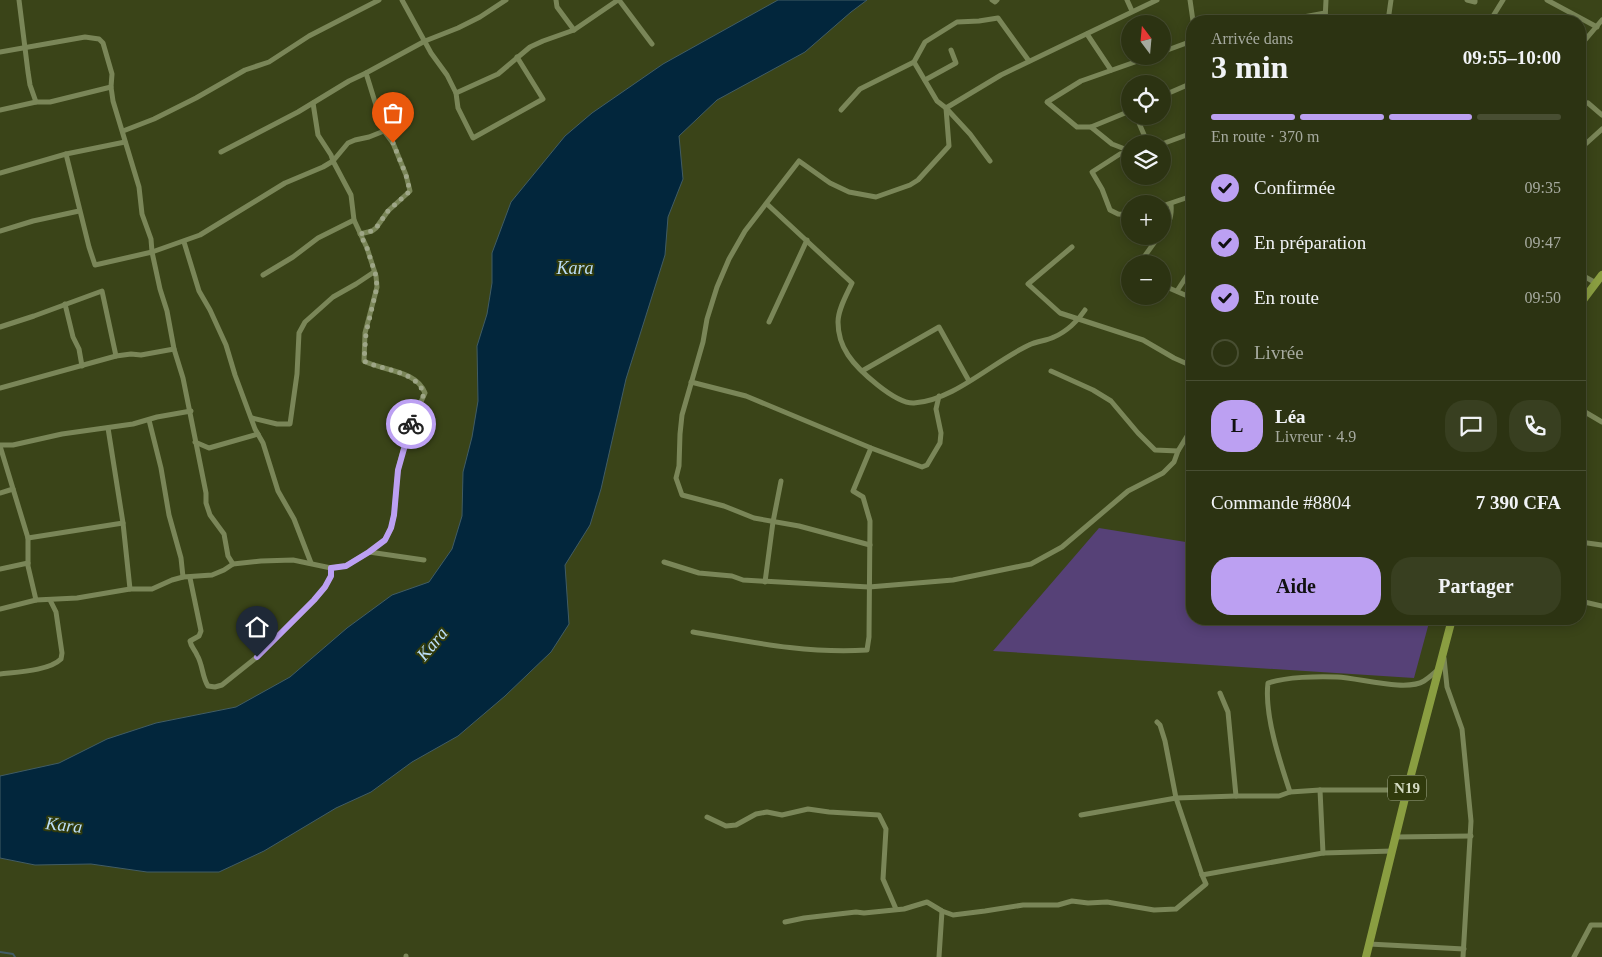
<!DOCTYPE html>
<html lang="fr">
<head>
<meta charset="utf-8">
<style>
  body { margin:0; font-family:Georgia,serif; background:#383f20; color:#f1f3f6; height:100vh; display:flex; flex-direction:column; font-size:19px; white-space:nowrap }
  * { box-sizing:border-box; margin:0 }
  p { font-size:16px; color:#a6aa9f }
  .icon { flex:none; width:28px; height:28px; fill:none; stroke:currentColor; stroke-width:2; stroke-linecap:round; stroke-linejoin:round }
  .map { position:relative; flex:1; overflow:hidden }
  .details { position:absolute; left:1186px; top:15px; width:400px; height:610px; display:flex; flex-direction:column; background:#2c3312; border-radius:20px; box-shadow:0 2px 12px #0003,0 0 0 1px #484e32 }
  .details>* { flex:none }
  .needle { width:32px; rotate:344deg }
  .controls { position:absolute; left:1121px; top:15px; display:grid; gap:10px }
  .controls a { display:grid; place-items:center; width:50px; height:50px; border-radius:50%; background:#2c3312; box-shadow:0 2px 12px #0003,0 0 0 1px #484e32; font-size:25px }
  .pin { position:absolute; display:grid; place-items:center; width:42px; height:42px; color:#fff; margin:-51px -21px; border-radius:50% 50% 50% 0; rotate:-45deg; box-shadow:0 0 5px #0007 }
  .pin .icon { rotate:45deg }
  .courier { position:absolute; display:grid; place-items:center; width:50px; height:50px; margin:-25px; border:4px solid #bca0f2; border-radius:50%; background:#fff; color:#222; box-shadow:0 1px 6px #0007 }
  .summary em { font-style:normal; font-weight:700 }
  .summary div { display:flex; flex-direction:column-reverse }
  .summary { display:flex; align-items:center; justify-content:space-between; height:85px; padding:0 25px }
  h1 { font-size:32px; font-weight:700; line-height:38px }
  .bar { display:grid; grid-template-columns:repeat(4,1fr); gap:8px 5px; align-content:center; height:60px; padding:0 25px }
  .bar i { height:6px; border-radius:4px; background:#484e32 }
  .bar .selected { background:#bca0f2 }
  .bar p { grid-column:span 4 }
  .line { display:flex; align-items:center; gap:12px; padding:0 25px; border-top:1px solid #484e32 }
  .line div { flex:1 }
  .round { display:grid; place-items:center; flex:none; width:52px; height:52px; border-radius:20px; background:#383f20 }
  ol { padding:0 25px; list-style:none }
  li { display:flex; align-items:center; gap:15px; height:55px }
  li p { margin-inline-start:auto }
  li .icon { padding:5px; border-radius:50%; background:#bca0f2; color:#111; stroke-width:4 }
  li:last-child { color:#a6aa9f }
  li i { width:28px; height:28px; border:2px solid #484e32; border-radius:50% }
  .primary-button { display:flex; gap:10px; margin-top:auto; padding:10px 25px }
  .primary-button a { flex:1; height:58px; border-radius:20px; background:#bca0f2; color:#111; font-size:20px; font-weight:700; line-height:58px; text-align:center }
  .primary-button a+a { background:#383f20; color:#f1f3f6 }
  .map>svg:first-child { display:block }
  .green { fill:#564177 }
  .water { fill:#02263c; stroke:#415c64 }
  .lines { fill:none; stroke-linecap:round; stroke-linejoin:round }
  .stream { stroke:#415c64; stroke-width:2 }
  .street { stroke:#7a8658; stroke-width:5 }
  .primary { stroke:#8a9e41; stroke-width:8 }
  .done { stroke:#9ea687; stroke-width:5; stroke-dasharray:0 9 }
  .route { stroke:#bca0f2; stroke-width:6 }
  .labels { text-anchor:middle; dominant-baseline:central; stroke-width:4; stroke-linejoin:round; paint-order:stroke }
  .shield { fill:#303a0c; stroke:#a3ab8c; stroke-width:1 }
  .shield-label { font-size:15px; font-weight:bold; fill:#d4dbc3 }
  .water-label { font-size:18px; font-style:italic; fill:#bcdef7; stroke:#303a0c }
</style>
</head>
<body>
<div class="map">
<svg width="1602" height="957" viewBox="0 0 1602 957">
  <rect width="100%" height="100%" fill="#3a4418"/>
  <polygon class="green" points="1099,528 1192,543 1192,619 1430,619 1414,678 993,651"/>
  <polygon class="water" points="778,0 867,0 851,12 805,52 717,100 679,136 683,179 668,217 665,255 626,379 601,489 590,525 565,565 569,624 551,652 505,696 458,736 412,762 371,792 336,808 264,851 219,872 147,872 91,864 35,865 0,858 0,776 59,763 107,739 156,723 236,707 290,677 347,628 392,595 429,582 452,549 462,516 463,472 472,437 478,401 477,346 487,314 492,283 492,253 511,202 565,136 592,113 663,64"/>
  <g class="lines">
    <polyline class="stream" points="0,952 13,954 15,957"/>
    <g class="street">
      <polyline points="19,0 28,72 30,85 36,102"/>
      <polyline points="402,0 431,53 447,75 456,93 458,108 473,138 543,99 517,57"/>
      <polyline points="556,0 557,7 574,30"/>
      <polyline points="619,0 652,44"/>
      <polyline points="992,0 995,2 997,0"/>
      <polyline points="1127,0 1132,11"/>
      <polyline points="1190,0 1193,21"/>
      <polyline points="1467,0 1475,2 1475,0"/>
      <polyline points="1547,0 1597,27"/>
      <polyline points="1282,21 1325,13"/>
      <polyline points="1325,21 1326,0"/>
      <polyline points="1388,21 1391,0"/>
      <polyline points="1490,21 1503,0"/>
      <polyline points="1087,34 1111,70"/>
      <polyline points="1580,46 1602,20"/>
      <polyline points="0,52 85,37 99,39 103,43 112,74 111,87 113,101 139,187 142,214 151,239 152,252 160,289 167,311 174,349 183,378 206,493 206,503 210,515 224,534 228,556 233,564"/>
      <polyline points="1162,52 1192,41"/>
      <polyline points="914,62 925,42 957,22 979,21 998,18 1029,61"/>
      <polyline points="925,80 956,63 951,50"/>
      <polyline points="456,93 498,74 530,47 543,41 574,30 618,0"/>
      <polyline points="1162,96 1192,83"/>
      <polyline points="1588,103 1602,115"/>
      <polyline points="0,110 36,102 50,102 111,87"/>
      <polyline points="841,110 860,89 914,62 937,101 946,108 970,134 990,161"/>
      <polyline points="1136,116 1148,144"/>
      <polyline points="1091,127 1130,111"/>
      <polyline points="123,131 154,119 196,98 245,70 269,62 309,36 379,0"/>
      <polyline points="1162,144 1192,133"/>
      <polyline points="1580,149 1602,129"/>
      <polyline points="1130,151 1112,144 1091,127 1077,127 1047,102 1081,81 1152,56"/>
      <polyline points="221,152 298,112 349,81 366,73 425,41 458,28 480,17 506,0"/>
      <polyline points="1129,152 1120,154 1092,172 1102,189 1110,210 1118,214 1130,215"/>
      <polyline points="66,154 89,247 95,265 152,252 200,235 285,183 323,167 333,161 348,143 355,140 369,137 384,131"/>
      <polyline points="0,173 66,154 125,142"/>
      <path d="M767 204 852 283C847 294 838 309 838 322 838 333 842 346 848 355 858 370 895 404 914 403 953 401 994 361 1029 345 1037 341 1046 341 1054 337 1066 332 1078 321 1085 310"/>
      <polyline points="1162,206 1192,196"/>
      <polyline points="0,231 33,221 79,211"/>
      <path d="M1162 232C1170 223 1172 215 1171 204"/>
      <polyline points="360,234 372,231 376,228 388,211 410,191 406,175 393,143 384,131 366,73"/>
      <polyline points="184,242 199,291 210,310 226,345 235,375 255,429 263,443 278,491 294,519 311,563"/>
      <polyline points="1072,247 1028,284 1060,313 1143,340 1174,358 1192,366"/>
      <polyline points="1139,264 1159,236"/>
      <polyline points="1580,274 1596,283"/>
      <polyline points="263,275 293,257 318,238 354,220"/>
      <polyline points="1162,285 1192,298"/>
      <polyline points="1177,291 1192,268"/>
      <polyline points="65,304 73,337 79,349 82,366"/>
      <polyline points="769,322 807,240"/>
      <polyline points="0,327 34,316 102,291 116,356"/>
      <polyline points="862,371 939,327 969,381"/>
      <polyline points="1051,371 1093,390 1111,401 1138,433 1155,450 1178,451"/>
      <polyline points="691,382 746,396 871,448 922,467 927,465 940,443 941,433 936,409 939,396"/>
      <polyline points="0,388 116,356 131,354 141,355 174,349"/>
      <polyline points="1580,409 1602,422"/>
      <polyline points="252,418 277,424 290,424 297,374 299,333 305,322 333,297 356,284 374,272"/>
      <polyline points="149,420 161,468 169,515 181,558 183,577"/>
      <polyline points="108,428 123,523 130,589"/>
      <polyline points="195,442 209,448 258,434"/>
      <polyline points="0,445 13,445 62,434 133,424 157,417 191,411"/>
      <polyline points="0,446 28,538 28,566 36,600"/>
      <polyline points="0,493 13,489"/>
      <polyline points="28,538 123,523"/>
      <polyline points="1580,542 1602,545"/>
      <polyline points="870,545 799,526 754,518 724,506 682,495 676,478 679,466 680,434 682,415 703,342 707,319 717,287 729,259 745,231 799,161 830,183 849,192 876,197 910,185 918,180 949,146 946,108 1001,75 1157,0"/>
      <polyline points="369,552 424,560"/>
      <polyline points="664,562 699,573 732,576 743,580 869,587 953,580 1031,564 1062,547 1128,491 1163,473 1174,462 1178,451 1192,428"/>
      <polyline points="0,569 28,563"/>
      <path d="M190 578 201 631 199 636 190 641C191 647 195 650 197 655 203 665 202 677 208 686L215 687 222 685 257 657 314 601 325 587 331 576V568"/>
      <polyline points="765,582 773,522 781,481"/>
      <polyline points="1580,601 1602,606"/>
      <path d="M0 609 36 600 77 598 130 589H152L172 580 183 577 212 575 224 570 233 564 261 561 293 560 331 568 346 566 369 552 385 540 391 528 394 515 398 470 409 428 425 393C416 370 383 371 364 361L365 333 377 287 376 276 367 248 354 220 351 195 333 161 331 155 318 135 313 103"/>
      <path d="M693 632C751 642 808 654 867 650L869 637 870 521 863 497 853 491 871 448"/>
      <polyline points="1444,658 1447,687 1462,729 1471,821 1463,957"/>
      <path d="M0 674C16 672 49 671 61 659L62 653 56 612 50 600"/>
      <polyline points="1220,693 1228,712 1236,796"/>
      <polyline points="1157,722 1160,725 1165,741 1176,798 1202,875 1323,853 1393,851"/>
      <polyline points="1320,790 1323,853"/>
      <path d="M1290 792C1280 762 1264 714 1268 683 1286 677 1318 676 1337 677 1360 678 1406 692 1424 681 1429 678 1434 673 1439 669"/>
      <polyline points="1081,815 1176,798 1236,796 1279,796 1290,792 1320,790 1407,790"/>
      <polyline points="707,817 726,826 736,825 756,814 767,812 782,815 808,809 829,812 879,815 886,829 883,879 896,909"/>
      <polyline points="1395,837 1471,836"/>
      <polyline points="785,922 804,918 856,912 864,913 904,909 927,902 942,911 953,915 985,911 1023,905 1058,905 1072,901 1088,903 1107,902 1154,910 1176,909 1206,884 1202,875"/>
      <polyline points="1369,944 1464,949"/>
      <polyline points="406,956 406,957"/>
      <polyline points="939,957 942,911"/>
      <polyline points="1574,957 1591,925 1602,925"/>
    </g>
    <g class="primary">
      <polyline points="1580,304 1602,275"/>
      <polyline points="1366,957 1407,790 1452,619"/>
    </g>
  </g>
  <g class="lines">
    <path class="done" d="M393 143 406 175 410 191 388 211 376 228 372 231 360 234 367 248 376 276 377 287 366 333 364 361C383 371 416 370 424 394L411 424"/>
    <polyline class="route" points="257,657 314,600 325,587 331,576 331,568 346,566 369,552 385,540 391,528 394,515 398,470 411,424"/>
  </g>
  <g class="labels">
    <rect class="shield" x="1388" y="775.5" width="38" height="25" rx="4"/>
    <g class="shield-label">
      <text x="1407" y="788">N19</text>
    </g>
    <g class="water-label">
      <text x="575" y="268">Kara</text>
      <text transform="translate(432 644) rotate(-50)">Kara</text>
      <text transform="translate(64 825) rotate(6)">Kara</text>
    </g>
  </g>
</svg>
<div class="controls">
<a><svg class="needle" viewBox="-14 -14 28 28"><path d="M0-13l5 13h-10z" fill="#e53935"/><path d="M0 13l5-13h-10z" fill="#a6aa9f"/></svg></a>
<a><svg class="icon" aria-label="locate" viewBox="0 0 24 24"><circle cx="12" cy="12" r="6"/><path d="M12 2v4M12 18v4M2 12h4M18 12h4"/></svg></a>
<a><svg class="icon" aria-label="layers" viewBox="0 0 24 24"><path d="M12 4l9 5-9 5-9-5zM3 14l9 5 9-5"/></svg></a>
<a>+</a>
<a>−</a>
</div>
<div class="pin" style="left:393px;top:143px;background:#ea580c"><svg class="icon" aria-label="bag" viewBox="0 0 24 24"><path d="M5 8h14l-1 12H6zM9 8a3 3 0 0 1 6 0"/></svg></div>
<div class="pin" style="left:257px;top:657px;background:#1f2937"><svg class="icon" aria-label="home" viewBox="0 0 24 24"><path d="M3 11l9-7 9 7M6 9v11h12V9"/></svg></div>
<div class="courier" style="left:411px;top:424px"><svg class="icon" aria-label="bike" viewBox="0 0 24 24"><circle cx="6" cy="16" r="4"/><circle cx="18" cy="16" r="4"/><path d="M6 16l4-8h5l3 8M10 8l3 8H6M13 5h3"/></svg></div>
<section class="details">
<div class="summary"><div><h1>3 min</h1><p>Arrivée dans</p></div><em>09:55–10:00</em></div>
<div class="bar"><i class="selected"></i><i class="selected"></i><i class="selected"></i><i></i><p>En route · 370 m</p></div>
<ol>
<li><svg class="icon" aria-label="check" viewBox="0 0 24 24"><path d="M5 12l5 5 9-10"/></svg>Confirmée<p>09:35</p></li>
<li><svg class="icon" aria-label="check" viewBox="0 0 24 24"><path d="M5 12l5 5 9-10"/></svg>En préparation<p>09:47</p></li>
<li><svg class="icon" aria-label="check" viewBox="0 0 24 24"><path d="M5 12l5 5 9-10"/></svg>En route<p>09:50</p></li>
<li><i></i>Livrée</li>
</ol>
<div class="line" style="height:90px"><b class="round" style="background:#bca0f2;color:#111">L</b><div><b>Léa</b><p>Livreur · 4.9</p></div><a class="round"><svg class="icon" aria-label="chat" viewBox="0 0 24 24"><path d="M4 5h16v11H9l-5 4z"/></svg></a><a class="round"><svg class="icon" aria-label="phone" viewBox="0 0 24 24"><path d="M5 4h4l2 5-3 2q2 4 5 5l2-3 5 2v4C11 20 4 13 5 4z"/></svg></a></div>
<div class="line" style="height:65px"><div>Commande #8804</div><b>7 390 CFA</b></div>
<div class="primary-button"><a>Aide</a><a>Partager</a></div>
</section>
</div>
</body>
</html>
